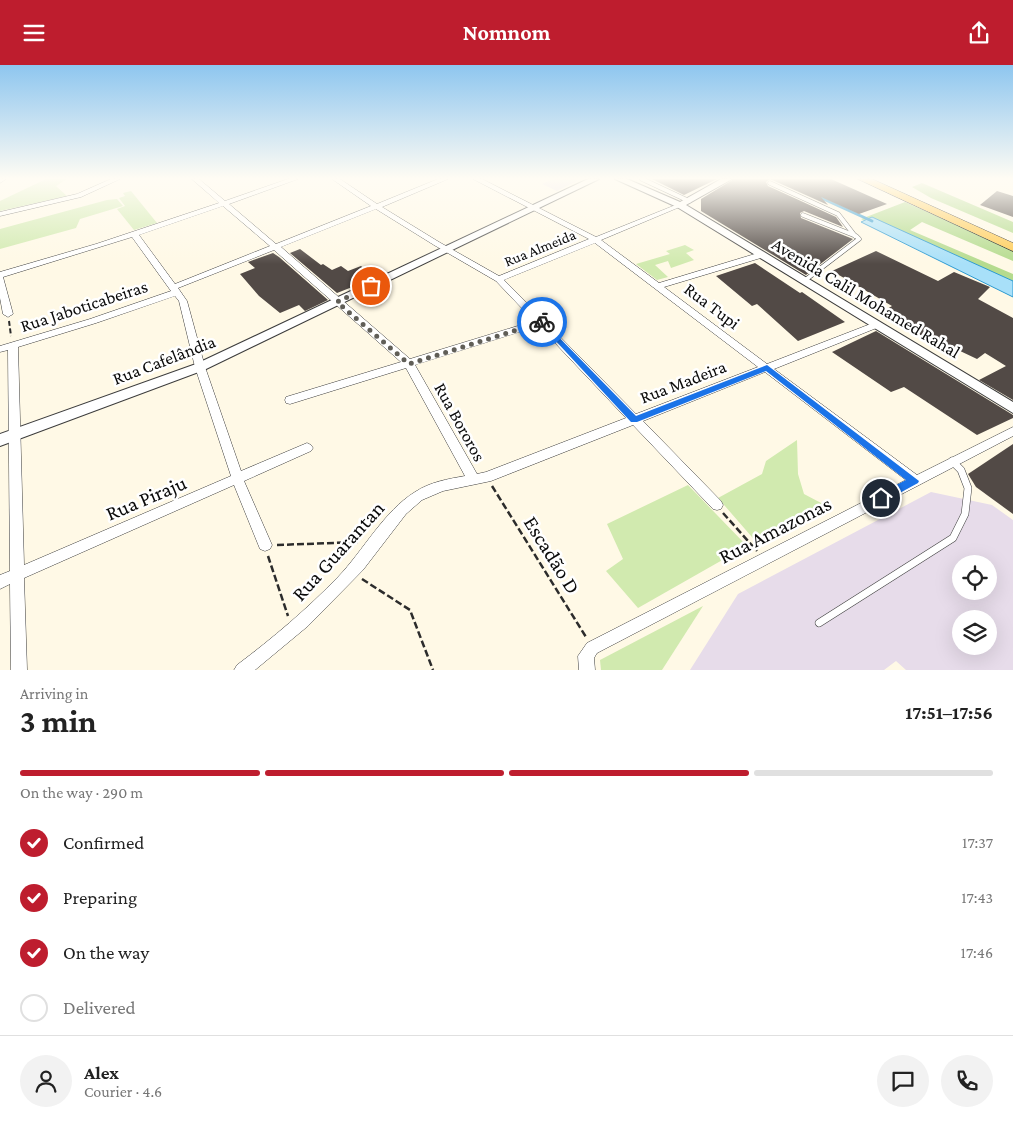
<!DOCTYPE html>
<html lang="en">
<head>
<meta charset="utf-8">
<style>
  body { margin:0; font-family:"Crimson Pro",serif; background:#f2f2f2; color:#222; height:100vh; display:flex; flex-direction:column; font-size:19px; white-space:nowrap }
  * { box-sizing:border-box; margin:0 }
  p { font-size:16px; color:#767676 }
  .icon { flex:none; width:28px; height:28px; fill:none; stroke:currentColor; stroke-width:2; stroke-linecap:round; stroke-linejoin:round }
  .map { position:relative; height:605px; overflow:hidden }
  .sheet { display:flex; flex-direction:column; background:#fff; flex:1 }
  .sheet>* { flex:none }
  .controls { position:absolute; left:952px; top:490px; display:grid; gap:10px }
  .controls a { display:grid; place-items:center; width:45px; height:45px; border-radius:50%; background:#fff; box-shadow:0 5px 20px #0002; font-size:25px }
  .pin { position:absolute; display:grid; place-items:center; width:42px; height:42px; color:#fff; margin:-21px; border:2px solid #fff; border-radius:50%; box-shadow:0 1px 5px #0007 }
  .courier { position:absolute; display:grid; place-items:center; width:50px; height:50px; margin:-25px; border:4px solid #1a73e8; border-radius:50%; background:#fff; color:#222; box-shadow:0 1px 6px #0007 }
  .summary em { font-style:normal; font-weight:700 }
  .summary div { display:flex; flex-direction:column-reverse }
  .summary { display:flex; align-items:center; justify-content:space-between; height:85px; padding:0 20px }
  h1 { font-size:32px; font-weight:700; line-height:38px }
  .bar { display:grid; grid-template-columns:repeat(4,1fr); gap:8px 5px; align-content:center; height:60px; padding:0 20px }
  .bar i { height:6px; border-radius:4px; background:#e0e0e0 }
  .bar .current { background:#be1d2e }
  .bar p { grid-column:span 4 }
  .line { display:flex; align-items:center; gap:12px; padding:0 20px; border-top:1px solid #e0e0e0 }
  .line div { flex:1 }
  .round { display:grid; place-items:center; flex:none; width:52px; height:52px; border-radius:26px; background:#f2f2f2 }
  ol { padding:0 20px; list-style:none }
  li { display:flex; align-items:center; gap:15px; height:55px }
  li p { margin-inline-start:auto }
  li .icon { padding:5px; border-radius:50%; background:#be1d2e; color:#fff; stroke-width:4 }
  li:last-child { color:#767676 }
  li i { width:28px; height:28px; border:2px solid #e0e0e0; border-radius:50% }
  header { display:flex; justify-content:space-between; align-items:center; height:65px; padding:0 20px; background:#be1d2e; color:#fff; font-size:22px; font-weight:700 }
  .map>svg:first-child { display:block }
  .industrial { fill:#e7dcea; fill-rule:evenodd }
  .green { fill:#d1eaaf }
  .forest { fill:#b5db8e }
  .water { fill:#a8e0f9; stroke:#2c9ad3 }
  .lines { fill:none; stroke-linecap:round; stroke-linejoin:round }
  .stream { stroke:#2c9ad3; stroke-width:3 }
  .building { fill:#524a46 }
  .service-far1-casing { stroke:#3d3d3d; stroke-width:5 }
  .service-casing { stroke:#3d3d3d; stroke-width:8 }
  .minor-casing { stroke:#3d3d3d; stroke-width:1 }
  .tertiary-casing { stroke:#3d3d3d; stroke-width:2 }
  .primary-casing { stroke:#1b1b1b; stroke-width:1 }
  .path-far1 { stroke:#2c2c2c; stroke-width:2; stroke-dasharray:5 2.5; stroke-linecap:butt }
  .path { stroke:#2c2c2c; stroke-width:2.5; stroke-dasharray:7 3; stroke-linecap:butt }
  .service-far1 { stroke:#fff; stroke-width:4 }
  .service { stroke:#fff; stroke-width:7 }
  .minor { fill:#fff; fill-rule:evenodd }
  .tertiary { fill:#fff; fill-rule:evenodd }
  .primary { fill:#ffcc56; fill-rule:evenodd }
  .route { fill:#1a73e8 }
  .done { stroke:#605e57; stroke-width:5; stroke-dasharray:0 9 }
  .labels { text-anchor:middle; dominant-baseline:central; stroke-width:5; stroke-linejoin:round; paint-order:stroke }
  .far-street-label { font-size:15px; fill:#0a0a0a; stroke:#fff }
  .street-label { font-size:18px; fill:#0a0a0a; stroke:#fff }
  .near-street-label { font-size:21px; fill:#0a0a0a; stroke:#fff }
</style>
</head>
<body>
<header><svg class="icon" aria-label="menu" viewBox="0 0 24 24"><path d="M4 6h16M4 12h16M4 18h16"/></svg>Nomnom<svg class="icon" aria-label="share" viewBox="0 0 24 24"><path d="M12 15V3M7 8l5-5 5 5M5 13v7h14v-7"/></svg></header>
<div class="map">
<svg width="1013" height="605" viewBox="0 0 1013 605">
  <rect width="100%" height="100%" fill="#fff9e6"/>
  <g class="industrial">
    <polygon points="553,114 581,114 557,126 542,119"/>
    <path d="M931 427 992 440 1013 455V605H906L896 596 884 605H690L738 529ZM961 499H989V526H961ZM961 554H989V581H961Z"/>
  </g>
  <g class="green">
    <polygon points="46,114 67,114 56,121 67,131 0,146 0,136"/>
    <polygon points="131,126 157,158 134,165 117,144 125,141 119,133 125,131 123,128"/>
    <polygon points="117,134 123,141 80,154 76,163 0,184 0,164 107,135"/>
    <polygon points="685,180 694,185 686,188 694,195 671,203 668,196 655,200 668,212 657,215 636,199 670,189 666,186"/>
    <polygon points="797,375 798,409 804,429 823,439 758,479 718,433 762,409 766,396"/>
    <polygon points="688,420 747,481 638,543 606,506 623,494 607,459"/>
    <polygon points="703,541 662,605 601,605 600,595"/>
  </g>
  <g class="forest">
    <polygon points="922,118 1013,157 1013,168 931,133 912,122"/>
    <polygon points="905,137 1013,185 1013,196 922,157 910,165 1013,209 1013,232 861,154"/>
  </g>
  <polygon class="water" points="872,152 1013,216 1013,232 861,157"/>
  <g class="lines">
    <polyline class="stream" points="819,132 872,156"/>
  </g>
  <g class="building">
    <polygon points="652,114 717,114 684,130"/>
    <polygon points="734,114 770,114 766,117 768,121 836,152 843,162 804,146 800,148 801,153 853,174 806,210 701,146 701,134"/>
    <polygon points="770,114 831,114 887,139 859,149 821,132 828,140"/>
    <polygon points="997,126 1013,131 1013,152 980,140"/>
    <polygon points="300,184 321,200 323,199 332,205 341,201 348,206 361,201 375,213 337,228 290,188"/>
    <polygon points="876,186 938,216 954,207 990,222 978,234 1013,253 1013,335 979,315 1006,301 985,288 977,294 958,285 951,289 882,247 892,241 832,206"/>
    <polygon points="273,188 279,192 328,235 305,246 299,240 280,248 259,231 240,209 255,203 248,197"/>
    <polygon points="755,198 800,228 802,227 845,257 798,276 757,239 752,241 716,211"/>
    <polygon points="876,266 1013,350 1013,353 977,370 904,322 891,327 832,287"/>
    <polygon points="1013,379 1013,449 976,422 968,409"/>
  </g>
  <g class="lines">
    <g class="service-far1-casing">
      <g id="service-far1">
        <polyline points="642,114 689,136"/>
        <polyline points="770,118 838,149 855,171"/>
        <polyline points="803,150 856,171 859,174 804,216"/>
      </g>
    </g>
    <g class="service-casing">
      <polyline id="service" points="819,558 953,473 965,449 968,423 961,405 952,396"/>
    </g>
    <g class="minor-casing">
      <g id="minor">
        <polygon points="0,114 6,114 0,118"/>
        <polygon points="111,114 120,114 81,132 0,151 0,147 77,129"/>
        <path d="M192 114H199L225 136 288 114H298L229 139 276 179 371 141 332 114H340L377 139 438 114H448L382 142 439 177 499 211 589 174 473 114H482L596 172 678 139H682V141L601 175 659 218 758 188H764V192L664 222 767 299 873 258H879L881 260 879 262 774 304 917 410 1013 362V371L597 588 594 593 595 605H579L578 591 587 578 906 415 765 307 643 356 721 436 723 440 721 444 717 445 713 444 633 360 491 416 443 426 422 435 406 449 363 505 308 561 255 605H234L237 600C273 573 307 544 338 512 363 486 384 446 415 427 430 417 448 414 465 411L406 303 290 339 286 338 285 335 286 332 401 297 274 185 178 223 187 236 205 302 241 406 307 378 311 380 313 383 311 386 244 416 272 480 270 484 265 486 260 484 234 420 24 513 27 605H11L10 519 0 524V510L10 506 8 285 0 287V281L90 254 171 226 132 172 3 212 13 249 8 252 3 249 0 233V207L96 179 219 138ZM223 141 270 181 175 219 139 170ZM376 144 434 180 496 216 534 256 410 294 281 182ZM595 178 758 302 636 349 504 215ZM175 231 179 236 195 302 231 411 24 500 18 282 96 258ZM539 261 626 353 486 407 477 409 415 300Z"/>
      </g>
    </g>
    <g class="tertiary-casing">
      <g id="tertiary">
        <polygon points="588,114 599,114 204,305 0,381 0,369 196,299"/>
        <polygon points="615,114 627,114 680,137 721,114 732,114 686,140 1013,337 1013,348 677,142"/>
      </g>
    </g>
    <g class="primary-casing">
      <polygon id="primary" points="858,114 872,114 1013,178 1013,186"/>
    </g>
    <polyline class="path-far1" points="9,256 11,271"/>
    <g class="path">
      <polyline points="492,421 586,572"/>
      <polyline points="723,448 757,486"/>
      <polyline points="277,480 358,477"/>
      <polyline points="268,491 288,551"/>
      <polyline points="362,514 410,545 433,605"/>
    </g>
    <use href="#service-far1" class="service-far1"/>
    <use href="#service" class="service"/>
    <use href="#minor" class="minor"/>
    <use href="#tertiary" class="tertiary"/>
    <use href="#primary" class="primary"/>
  </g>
  <linearGradient id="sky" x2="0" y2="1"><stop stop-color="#8ec6ef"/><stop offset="0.57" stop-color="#fffcf4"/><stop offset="1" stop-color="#fffcf4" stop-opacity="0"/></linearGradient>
  <rect width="1013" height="199" fill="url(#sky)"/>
  <polygon class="route" points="542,255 636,351 767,300 919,416 918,418 885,436 877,436 877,430 906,415 766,306 637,357 631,357 540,259 539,257"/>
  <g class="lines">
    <polyline class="done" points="371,221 337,237 409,299 542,257"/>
  </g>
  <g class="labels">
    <g class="far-street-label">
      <text transform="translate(540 183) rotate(-22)">Rua Almeida</text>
    </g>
    <g class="street-label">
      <text transform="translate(866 233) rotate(31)">Avenida Calil Mohamed Rahal</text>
      <text transform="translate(84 241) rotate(-18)">Rua Jaboticabeiras</text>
      <text transform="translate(712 241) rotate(37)">Rua Tupi</text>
      <text transform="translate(164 295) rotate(-21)">Rua Cafelândia</text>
      <text transform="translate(683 317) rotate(-21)">Rua Madeira</text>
      <text transform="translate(460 357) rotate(61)">Rua Bororos</text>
    </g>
    <g class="near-street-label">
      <text transform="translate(146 433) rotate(-23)">Rua Piraju</text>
      <text transform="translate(775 465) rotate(-27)">Rua Amazonas</text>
      <text transform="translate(338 486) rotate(-48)">Rua Guarantan</text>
      <text transform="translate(552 490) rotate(58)">Escadão D</text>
    </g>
  </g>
</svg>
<div class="controls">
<a><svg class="icon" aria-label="locate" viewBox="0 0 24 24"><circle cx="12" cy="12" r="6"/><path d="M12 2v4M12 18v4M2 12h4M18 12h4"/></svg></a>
<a><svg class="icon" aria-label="layers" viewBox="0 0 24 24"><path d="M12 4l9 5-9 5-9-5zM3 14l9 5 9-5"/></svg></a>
</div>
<div class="pin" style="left:371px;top:221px;background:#ea580c"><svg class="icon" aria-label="bag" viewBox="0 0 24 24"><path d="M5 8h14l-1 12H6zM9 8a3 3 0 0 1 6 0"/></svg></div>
<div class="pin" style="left:881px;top:433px;background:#1f2937"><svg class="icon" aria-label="home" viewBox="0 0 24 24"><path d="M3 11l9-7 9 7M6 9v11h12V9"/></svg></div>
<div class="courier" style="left:542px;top:257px"><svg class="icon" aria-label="bike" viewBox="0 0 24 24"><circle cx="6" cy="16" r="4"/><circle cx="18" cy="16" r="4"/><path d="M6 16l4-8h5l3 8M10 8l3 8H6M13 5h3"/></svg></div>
</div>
<section class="sheet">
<div class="summary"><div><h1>3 min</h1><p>Arriving in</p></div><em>17:51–17:56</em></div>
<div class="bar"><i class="current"></i><i class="current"></i><i class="current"></i><i></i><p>On the way · 290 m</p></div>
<ol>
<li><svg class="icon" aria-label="check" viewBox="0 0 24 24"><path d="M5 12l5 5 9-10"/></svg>Confirmed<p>17:37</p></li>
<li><svg class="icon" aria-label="check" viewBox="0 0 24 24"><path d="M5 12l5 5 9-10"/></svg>Preparing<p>17:43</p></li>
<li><svg class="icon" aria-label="check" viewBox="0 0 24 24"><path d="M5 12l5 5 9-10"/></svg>On the way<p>17:46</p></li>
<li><i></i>Delivered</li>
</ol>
<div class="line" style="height:90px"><a class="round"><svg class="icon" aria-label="person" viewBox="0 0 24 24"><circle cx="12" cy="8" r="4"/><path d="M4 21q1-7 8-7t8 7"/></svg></a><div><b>Alex</b><p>Courier · 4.6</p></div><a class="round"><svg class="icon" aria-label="chat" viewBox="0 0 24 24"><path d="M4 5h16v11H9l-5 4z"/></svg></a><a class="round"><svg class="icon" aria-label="phone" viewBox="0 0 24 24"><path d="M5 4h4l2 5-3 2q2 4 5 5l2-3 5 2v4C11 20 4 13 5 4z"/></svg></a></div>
</section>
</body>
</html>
